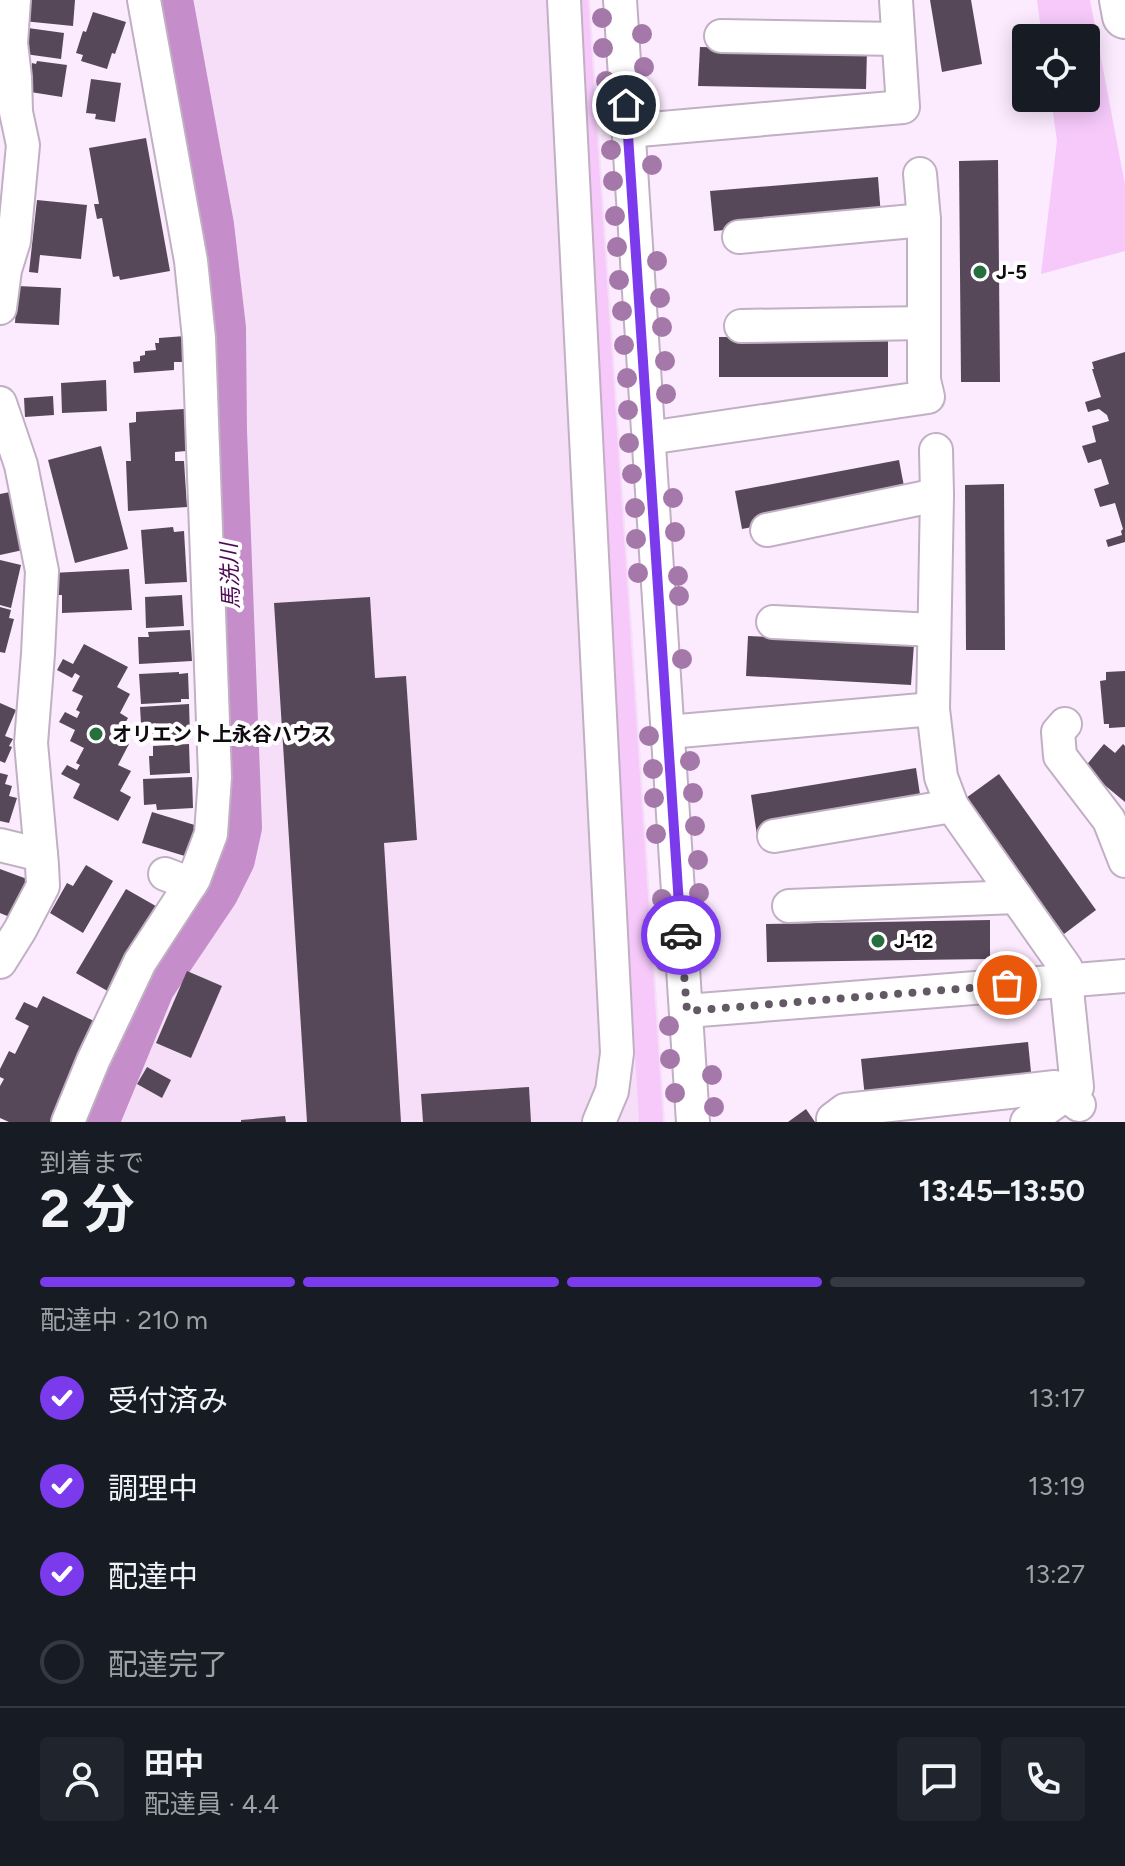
<!DOCTYPE html>
<html lang="ja">
<head>
<meta charset="utf-8">
<style>
  body { margin:0; font-family:Figtree,"Noto Sans JP",sans-serif; background:#20242c; color:#f1f3f6; height:100vh; display:flex; flex-direction:column; font-size:30px; white-space:nowrap }
  * { box-sizing:border-box; margin:0 }
  p { font-size:26px; color:#9ea1a6 }
  .icon { flex:none; width:44px; height:44px; fill:none; stroke:currentColor; stroke-width:2; stroke-linecap:round; stroke-linejoin:round }
  .map { position:relative; height:1122px; overflow:hidden }
  .sheet { display:flex; flex-direction:column; background:#171b24; flex:1 }
  .sheet>* { flex:none }
  .buttons { position:absolute; left:1012px; top:24px; display:grid; gap:16px }
  .buttons a { display:grid; place-items:center; width:88px; height:88px; border-radius:8px; background:#171b24; box-shadow:0 4px 20px #0003; font-size:40px }
  .pin { position:absolute; display:grid; place-items:center; width:68px; height:68px; color:#fff; margin:-34px; border:4px solid #fff; border-radius:50%; box-shadow:0 2px 8px #0007 }
  .courier { position:absolute; display:grid; place-items:center; width:80px; height:80px; margin:-40px; border:6px solid #7c3aed; border-radius:50%; background:#fff; color:#222; box-shadow:0 2px 10px #0007 }
  .head em { font-style:normal; font-weight:700 }
  .head div { display:flex; flex-direction:column-reverse }
  .head { display:flex; align-items:center; justify-content:space-between; height:136px; padding:0 40px }
  h1 { font-size:52px; font-weight:700; line-height:60px }
  .bar { display:grid; grid-template-columns:repeat(4,1fr); gap:12px 8px; align-content:center; height:96px; padding:0 40px }
  .bar i { height:10px; border-radius:6px; background:#363941 }
  .bar .current { background:#7c3aed }
  .bar p { grid-column:span 4 }
  .line { display:flex; align-items:center; gap:20px; padding:0 40px; border-top:2px solid #363941 }
  .line div { flex:1 }
  .round { display:grid; place-items:center; flex:none; width:84px; height:84px; border-radius:8px; background:#20242c }
  ol { padding:0 40px; list-style:none }
  li { display:flex; align-items:center; gap:24px; height:88px }
  li p { margin-inline-start:auto }
  li .icon { padding:8px; border-radius:50%; background:#7c3aed; color:#fff; stroke-width:4 }
  li:last-child { color:#9ea1a6 }
  li i { width:44px; height:44px; border:4px solid #363941; border-radius:50% }
  .map>svg:first-child { display:block }
  .built { fill:#f6def8 }
  .green { fill:#f6c9fa }
  .lines { fill:none; stroke-linecap:round; stroke-linejoin:round }
  .river { stroke:#c58ecb; stroke-width:48 }
  .building { fill:#574859 }
  .minor-casing { stroke:#c1afc3; stroke-width:36 }
  .highway-casing { stroke:#c1afc3; stroke-width:48 }
  .minor { stroke:#fff; stroke-width:32 }
  .highway { stroke:#fff; stroke-width:44 }
  .tree { fill:#a578aa }
  .done { stroke:#635964; stroke-width:8; stroke-dasharray:0 14.4 }
  .route { stroke:#7c3aed; stroke-width:10 }
  .poi-dot { fill:#26703e; stroke:#fefefe; stroke-width:3 }
  .labels { text-anchor:middle; dominant-baseline:central; stroke-width:8; stroke-linejoin:round; paint-order:stroke }
  .poi-label { font-size:20px; font-weight:bold; fill:#110b11; stroke:#fefefe; text-anchor:start }
  .water-label { font-size:22px; font-style:italic; fill:#4e0856; stroke:#fefefe }
</style>
</head>
<body>
<div class="map">
<svg width="1125" height="1122" viewBox="0 0 1125 1122">
  <rect width="100%" height="100%" fill="#fceafe"/>
  <polygon class="built" points="181,0 590,0 665,1122 109,1122 164,1000 248,850 252,798 231,341 222,238"/>
  <g class="green">
    <polygon points="582,0 588,0 663,1122 639,1122 603,493"/>
    <polygon points="1037,0 1090,0 1125,185 1125,251 1041,274 1057,141 1051,98 1086,98 1086,38 1042,38"/>
  </g>
  <g class="lines">
    <polyline class="river" points="95,1122 151,986 215,891 231,859 238,827 223,431 222,328 210,225 169,0"/>
  </g>
  <g class="building">
    <polygon points="25,0 75,0 73,26 23,21"/>
    <polygon points="930,0 971,0 982,64 942,72"/>
    <polygon points="93,12 126,22 115,54 112,53 107,69 81,61 83,55 76,53 83,31 86,32"/>
    <polygon points="28,28 64,33 61,59 25,54"/>
    <polygon points="700,47 867,50 866,89 698,86"/>
    <polygon points="37,61 67,65 62,97 24,91 30,75 32,63 36,64"/>
    <polygon points="91,79 121,83 115,122 95,119 96,114 86,113"/>
    <polygon points="146,138 170,271 120,280 119,276 113,277 102,218 97,219 94,204 99,204 89,148"/>
    <polygon points="998,160 1000,382 961,382 959,161"/>
    <polygon points="878,177 881,216 714,231 710,191"/>
    <polygon points="37,200 87,205 81,259 40,255 38,273 29,272"/>
    <polygon points="17,286 61,288 59,325 15,323"/>
    <polygon points="185,336 187,362 174,362 174,370 134,373 133,362 140,361 140,356 145,355 145,351 156,350 155,343 159,343 159,338"/>
    <polygon points="719,337 888,338 888,377 719,377"/>
    <polygon points="1125,352 1125,542 1108,547 1106,540 1122,535 1121,531 1123,529 1115,503 1100,507 1094,489 1109,484 1101,459 1088,463 1082,446 1096,442 1092,426 1109,421 1107,415 1099,409 1088,412 1085,402 1101,397 1092,369 1094,369 1092,362"/>
    <polygon points="106,380 107,411 62,413 61,383"/>
    <polygon points="53,396 54,415 25,417 24,398"/>
    <polygon points="184,409 186,451 175,452 175,461 184,461 187,507 128,511 126,461 131,461 129,423 136,422 136,412"/>
    <polygon points="101,446 128,549 75,563 48,460"/>
    <polygon points="899,460 906,497 742,529 735,491"/>
    <polygon points="1004,484 1005,650 966,650 965,485"/>
    <polygon points="10,492 23,550 0,555 0,494"/>
    <polygon points="173,527 174,532 184,531 187,582 145,584 141,530"/>
    <polygon points="0,560 21,565 11,608 0,605"/>
    <polygon points="129,569 132,610 62,613 62,595 53,595 52,573"/>
    <polygon points="182,595 184,626 146,628 145,597"/>
    <polygon points="370,597 375,678 406,676 417,840 384,843 401,1122 307,1122 274,603"/>
    <polygon points="0,607 11,610 9,618 14,619 5,653 0,652"/>
    <polygon points="190,630 192,661 139,664 138,637 149,637 148,632"/>
    <polygon points="748,636 914,644 911,685 746,676"/>
    <polygon points="84,644 128,667 117,687 130,694 120,713 128,718 117,738 129,744 118,765 131,771 120,791 131,797 118,821 73,798 80,784 61,774 67,765 77,770 80,765 76,763 84,748 70,741 75,730 59,722 65,712 77,718 80,712 76,710 83,696 72,691 80,676 75,673 72,678 57,670 63,659 73,664"/>
    <polygon points="1125,671 1125,727 1109,728 1109,724 1104,724 1100,681 1106,680 1106,672"/>
    <polygon points="179,672 179,674 188,673 189,699 181,699 181,702 141,704 139,674"/>
    <polygon points="0,703 16,710 5,736 13,739 9,746 12,747 5,763 0,761"/>
    <polygon points="189,704 190,736 142,739 140,707"/>
    <polygon points="189,744 190,773 150,775 149,756 153,756 153,746"/>
    <polygon points="1104,744 1115,753 1123,744 1125,746 1125,802 1084,768"/>
    <polygon points="916,768 922,808 757,835 751,795"/>
    <polygon points="0,773 8,775 5,784 12,786 9,796 17,798 9,823 0,821"/>
    <polygon points="999,774 1096,910 1064,934 966,798"/>
    <polygon points="192,777 193,808 157,810 156,804 144,805 143,779"/>
    <polygon points="152,812 198,826 188,857 142,843"/>
    <polygon points="86,865 113,881 83,933 50,913 67,883 73,886"/>
    <polygon points="0,869 27,879 12,918 0,913"/>
    <polygon points="126,889 161,909 111,993 76,973"/>
    <polygon points="990,920 990,959 767,962 766,924"/>
    <polygon points="187,971 222,986 191,1058 156,1043"/>
    <polygon points="43,996 98,1023 50,1122 9,1122 0,1118 0,1086 4,1079 0,1077 0,1069 9,1051 15,1054 29,1026 15,1019 24,1002 37,1008"/>
    <polygon points="1028,1042 1032,1082 865,1098 861,1059"/>
    <polygon points="147,1067 171,1080 162,1098 137,1084"/>
    <polygon points="529,1087 531,1122 423,1122 421,1094"/>
    <polygon points="806,1109 815,1122 788,1122"/>
    <polygon points="285,1116 286,1122 241,1122 241,1120"/>
  </g>
  <g class="lines">
    <g class="minor-casing">
      <g id="minor">
        <polyline points="564,0 617,1053 612,1091 599,1122"/>
        <polyline points="620,0 693,1122"/>
        <polyline points="721,36 898,39"/>
        <polyline points="628,131 903,107 896,0"/>
        <polyline points="739,237 924,220"/>
        <polyline points="0,308 5,270 14,241 23,145 16,112 15,77 11,43 14,0"/>
        <polyline points="741,326 924,323"/>
        <polyline points="0,403 21,465 42,571 38,654 31,743 42,865 43,886 20,930 0,962"/>
        <polyline points="648,438 928,397 924,380 924,220 920,174"/>
        <polyline points="767,530 937,495"/>
        <polyline points="773,622 934,630"/>
        <polyline points="933,709 937,495 936,450"/>
        <polyline points="1065,724 1058,732 1060,756 1109,820 1125,861"/>
        <polyline points="668,732 933,709 941,777 952,806 1066,968"/>
        <polyline points="774,836 952,806"/>
        <polyline points="0,845 41,855"/>
        <polyline points="165,874 191,884"/>
        <polyline points="789,906 1016,897"/>
        <polyline points="687,1011 1125,976"/>
        <polyline points="68,1122 93,1061 140,962 194,879 211,834 215,777 199,338 191,261 144,0"/>
        <polyline points="835,1122 833,1119 845,1110 1055,1087 1079,1105"/>
        <polyline points="1027,1122 1077,1087 1066,980"/>
      </g>
    </g>
    <g class="highway-casing">
      <polyline id="highway" points="1122,0 1125,16"/>
    </g>
    <use href="#minor" class="minor"/>
    <use href="#highway" class="highway"/>
  </g>
  <g class="tree">
    <circle cx="602" cy="18" r="10"/>
    <circle cx="642" cy="34" r="10"/>
    <circle cx="603" cy="48" r="10"/>
    <circle cx="644" cy="67" r="10"/>
    <circle cx="606" cy="81" r="10"/>
    <circle cx="608" cy="116" r="10"/>
    <circle cx="611" cy="150" r="10"/>
    <circle cx="652" cy="165" r="10"/>
    <circle cx="613" cy="181" r="10"/>
    <circle cx="615" cy="216" r="10"/>
    <circle cx="617" cy="247" r="10"/>
    <circle cx="657" cy="261" r="10"/>
    <circle cx="619" cy="280" r="10"/>
    <circle cx="660" cy="298" r="10"/>
    <circle cx="622" cy="311" r="10"/>
    <circle cx="662" cy="327" r="10"/>
    <circle cx="624" cy="345" r="10"/>
    <circle cx="665" cy="361" r="10"/>
    <circle cx="627" cy="378" r="10"/>
    <circle cx="666" cy="394" r="10"/>
    <circle cx="628" cy="410" r="10"/>
    <circle cx="629" cy="443" r="10"/>
    <circle cx="632" cy="474" r="10"/>
    <circle cx="673" cy="498" r="10"/>
    <circle cx="635" cy="508" r="10"/>
    <circle cx="675" cy="532" r="10"/>
    <circle cx="636" cy="539" r="10"/>
    <circle cx="638" cy="573" r="10"/>
    <circle cx="678" cy="576" r="10"/>
    <circle cx="679" cy="596" r="10"/>
    <circle cx="682" cy="659" r="10"/>
    <circle cx="649" cy="736" r="10"/>
    <circle cx="690" cy="761" r="10"/>
    <circle cx="653" cy="769" r="10"/>
    <circle cx="693" cy="793" r="10"/>
    <circle cx="654" cy="798" r="10"/>
    <circle cx="695" cy="826" r="10"/>
    <circle cx="656" cy="834" r="10"/>
    <circle cx="698" cy="860" r="10"/>
    <circle cx="699" cy="893" r="10"/>
    <circle cx="662" cy="899" r="10"/>
    <circle cx="698" cy="914" r="10"/>
    <circle cx="663" cy="928" r="10"/>
    <circle cx="700" cy="947" r="10"/>
    <circle cx="665" cy="962" r="10"/>
    <circle cx="669" cy="1026" r="10"/>
    <circle cx="670" cy="1059" r="10"/>
    <circle cx="712" cy="1075" r="10"/>
    <circle cx="675" cy="1093" r="10"/>
    <circle cx="714" cy="1107" r="10"/>
  </g>
  <g class="lines">
    <polyline class="done" points="681,935 687,1011 1007,985"/>
    <polyline class="route" points="626,105 681,935"/>
  </g>
  <g class="poi-dot">
    <circle cx="980" cy="272" r="8"/>
    <circle cx="96" cy="734" r="8"/>
    <circle cx="878" cy="941" r="8"/>
  </g>
  <g class="labels">
    <g class="poi-label">
      <text x="996" y="272">J-5</text>
      <text x="112" y="734">オリエント上永谷ハウス</text>
      <text x="894" y="941">J-12</text>
    </g>
    <g class="water-label">
      <text transform="translate(230 576) rotate(-92)">馬洗川</text>
    </g>
  </g>
</svg>
<div class="buttons">
<a><svg class="icon" aria-label="locate" viewBox="0 0 24 24"><circle cx="12" cy="12" r="6"/><path d="M12 2v4M12 18v4M2 12h4M18 12h4"/></svg></a>
</div>
<div class="pin" style="left:1007px;top:985px;background:#ea580c"><svg class="icon" aria-label="bag" viewBox="0 0 24 24"><path d="M5 8h14l-1 12H6zM9 8a3 3 0 0 1 6 0"/></svg></div>
<div class="pin" style="left:626px;top:105px;background:#1f2937"><svg class="icon" aria-label="home" viewBox="0 0 24 24"><path d="M3 11l9-7 9 7M6 9v11h12V9"/></svg></div>
<div class="courier" style="left:681px;top:935px"><svg class="icon" aria-label="car" viewBox="0 0 24 24"><path d="M5 17H2v-5l4-1 3-4h7l3 4 3 1v5h-3M9 17h6M6 11h13"/><circle cx="7" cy="17" r="2"/><circle cx="17" cy="17" r="2"/></svg></div>
</div>
<section class="sheet">
<div class="head"><div><h1>2 分</h1><p>到着まで</p></div><em>13:45–13:50</em></div>
<div class="bar"><i class="current"></i><i class="current"></i><i class="current"></i><i></i><p>配達中 · 210 m</p></div>
<ol>
<li><svg class="icon" aria-label="check" viewBox="0 0 24 24"><path d="M5 12l5 5 9-10"/></svg>受付済み<p>13:17</p></li>
<li><svg class="icon" aria-label="check" viewBox="0 0 24 24"><path d="M5 12l5 5 9-10"/></svg>調理中<p>13:19</p></li>
<li><svg class="icon" aria-label="check" viewBox="0 0 24 24"><path d="M5 12l5 5 9-10"/></svg>配達中<p>13:27</p></li>
<li><i></i>配達完了</li>
</ol>
<div class="line" style="height:144px"><a class="round"><svg class="icon" aria-label="person" viewBox="0 0 24 24"><circle cx="12" cy="8" r="4"/><path d="M4 21q1-7 8-7t8 7"/></svg></a><div><b>田中</b><p>配達員 · 4.4</p></div><a class="round"><svg class="icon" aria-label="chat" viewBox="0 0 24 24"><path d="M4 5h16v11H9l-5 4z"/></svg></a><a class="round"><svg class="icon" aria-label="phone" viewBox="0 0 24 24"><path d="M5 4h4l2 5-3 2q2 4 5 5l2-3 5 2v4C11 20 4 13 5 4z"/></svg></a></div>
</section>
</body>
</html>
